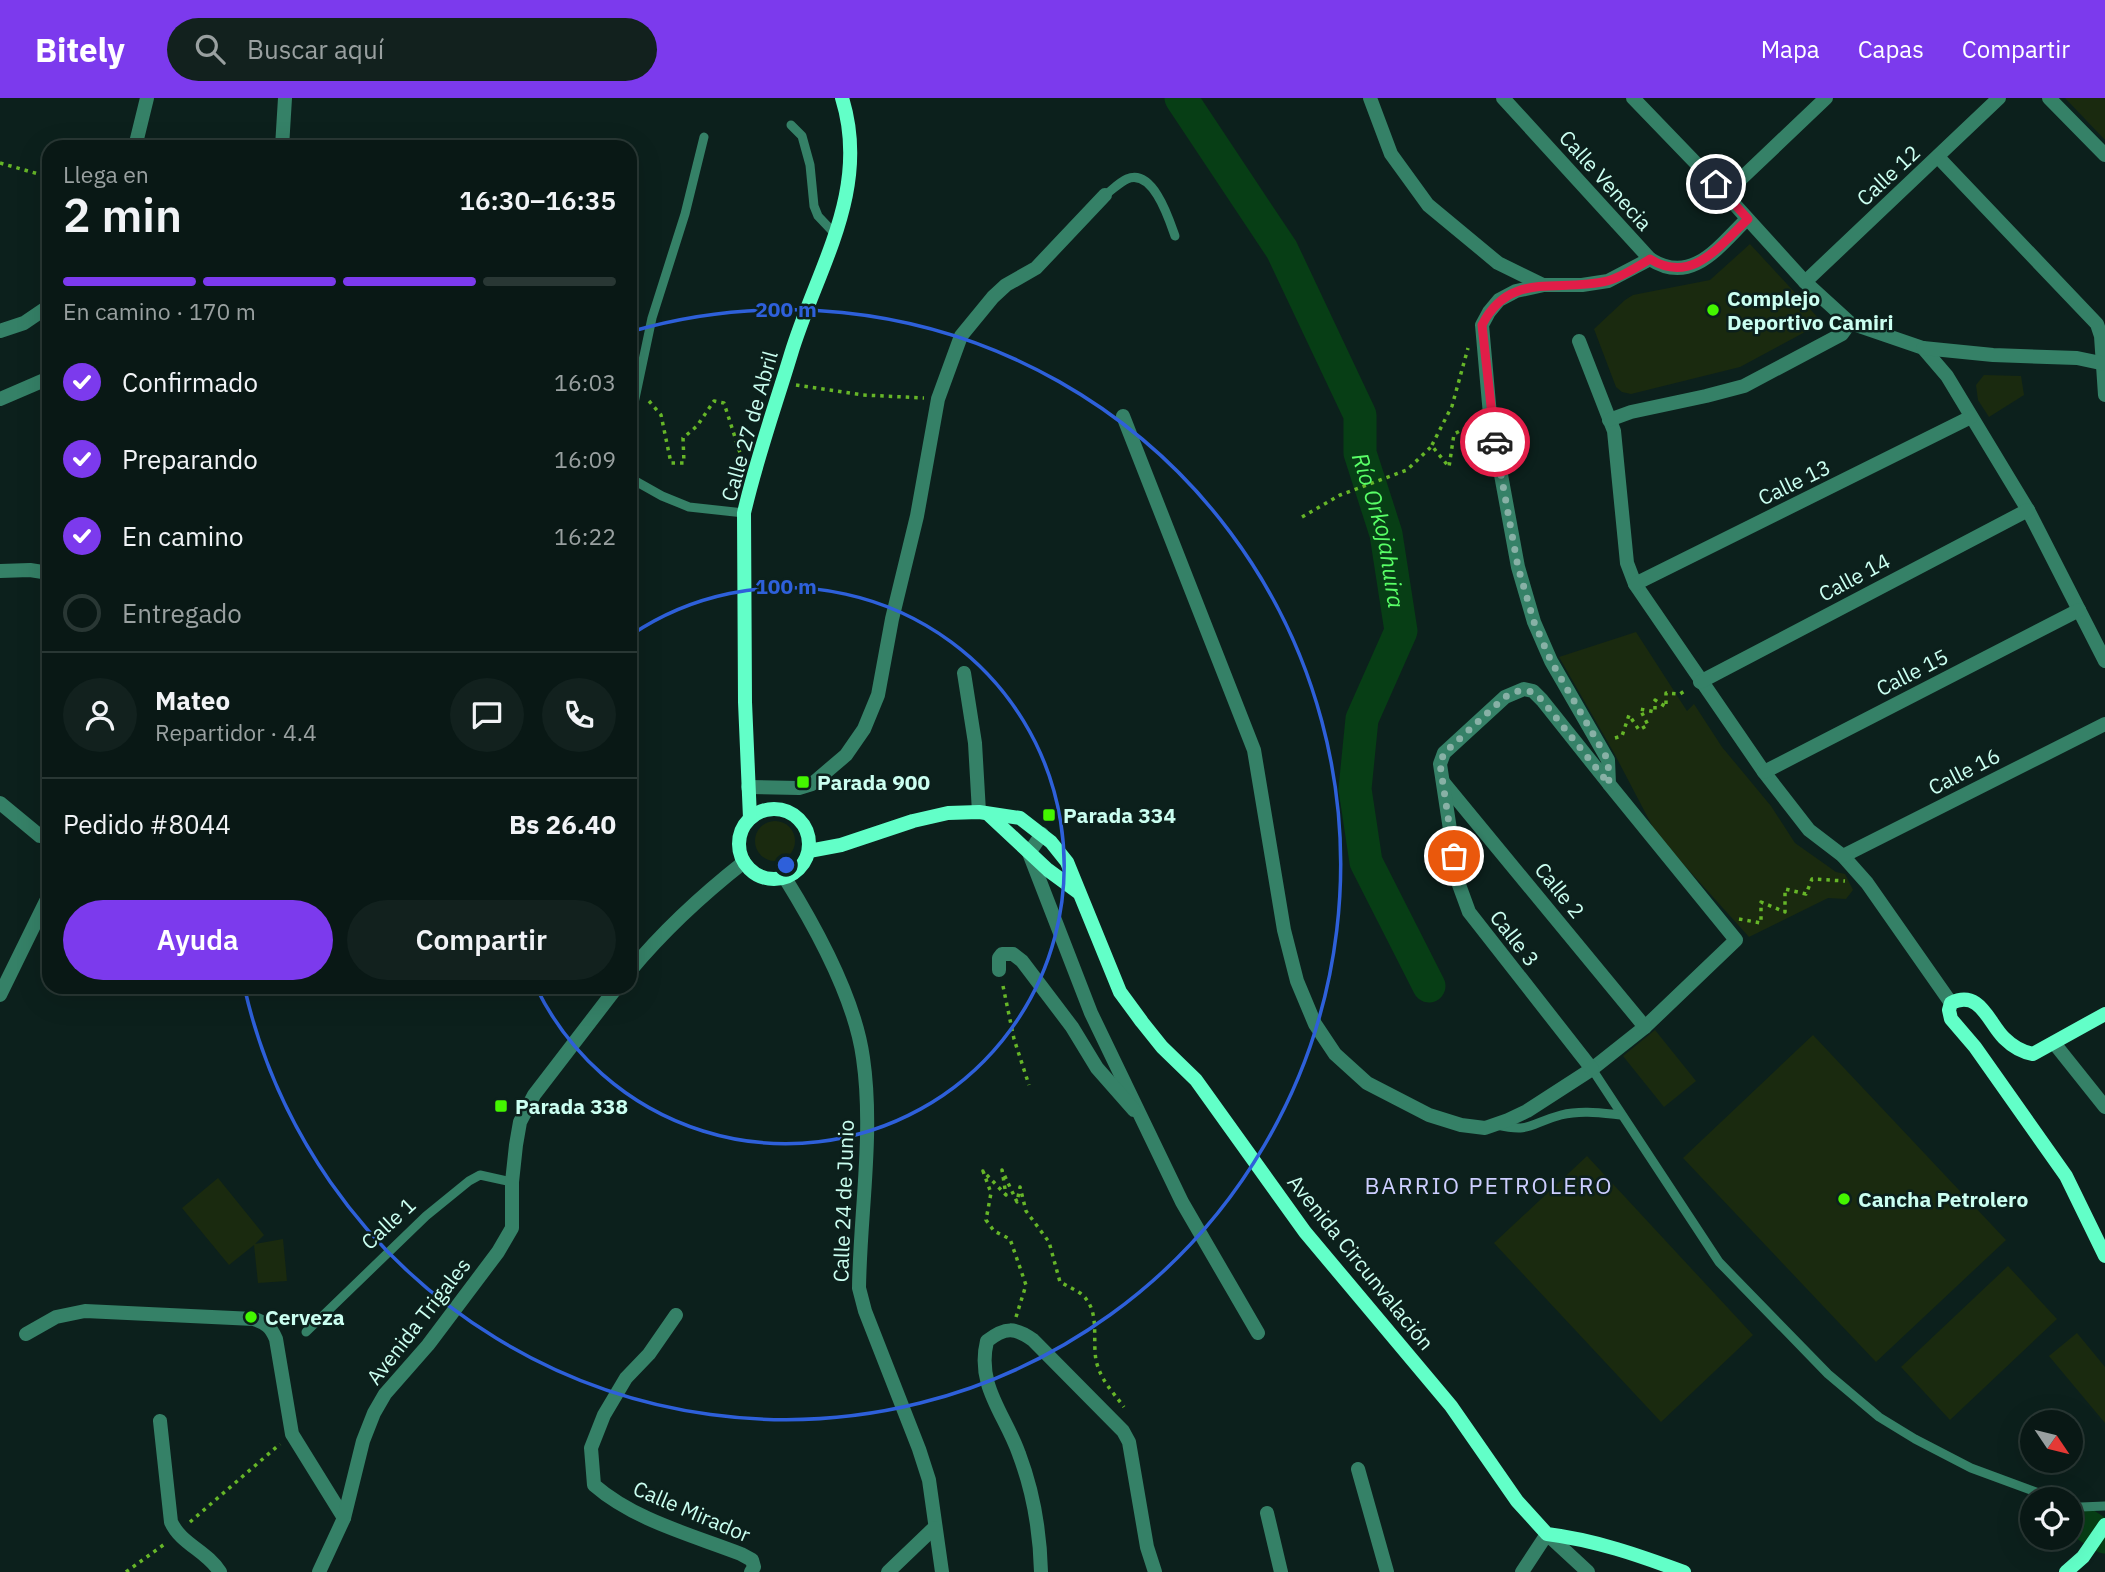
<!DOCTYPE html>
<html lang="es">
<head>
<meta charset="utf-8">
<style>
  body { margin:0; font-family:"IBM Plex Sans",sans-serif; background:#12211e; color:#f1f3f6; height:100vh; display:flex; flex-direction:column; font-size:26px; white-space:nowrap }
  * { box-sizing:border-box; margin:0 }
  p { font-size:23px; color:#99a0a0 }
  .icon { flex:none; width:38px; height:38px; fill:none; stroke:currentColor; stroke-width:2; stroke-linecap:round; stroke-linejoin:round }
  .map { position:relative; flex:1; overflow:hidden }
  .drawer { position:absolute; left:42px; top:42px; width:595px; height:854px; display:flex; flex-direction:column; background:#091815; border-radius:21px; box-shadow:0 7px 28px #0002,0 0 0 2px #293734 }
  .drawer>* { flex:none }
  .needle { width:46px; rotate:125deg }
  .buttons { position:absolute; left:2020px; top:1312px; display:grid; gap:14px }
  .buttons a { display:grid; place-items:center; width:63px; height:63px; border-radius:50%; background:#091815; box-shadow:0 7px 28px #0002,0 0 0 2px #293734; font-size:35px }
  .pin { position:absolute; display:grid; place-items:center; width:60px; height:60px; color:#fff; margin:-30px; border:4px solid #fff; border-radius:50%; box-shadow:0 2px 7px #0007 }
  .courier { position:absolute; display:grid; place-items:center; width:70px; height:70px; margin:-35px; border:5px solid #e11d48; border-radius:50%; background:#fff; color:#222; box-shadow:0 2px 9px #0007 }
  .head em { font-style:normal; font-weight:600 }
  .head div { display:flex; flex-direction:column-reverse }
  .head { display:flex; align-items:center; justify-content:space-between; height:119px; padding:0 21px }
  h1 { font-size:46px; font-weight:600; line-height:52px }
  .bar { display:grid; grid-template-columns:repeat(4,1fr); gap:10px 7px; align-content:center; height:84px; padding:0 21px }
  .bar i { height:9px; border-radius:5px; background:#293734 }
  .bar .selected { background:#7c3aed }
  .bar p { grid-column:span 4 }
  .line { display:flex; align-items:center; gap:18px; padding:0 21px; border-top:2px solid #293734 }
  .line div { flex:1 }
  .round { display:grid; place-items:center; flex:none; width:74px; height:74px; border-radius:37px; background:#12211e }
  ol { padding:0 21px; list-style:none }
  li { display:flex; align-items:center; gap:21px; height:77px }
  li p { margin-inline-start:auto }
  li .icon { padding:7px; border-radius:50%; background:#7c3aed; color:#fff; stroke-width:4 }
  li:last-child { color:#99a0a0 }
  li i { width:38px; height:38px; border:4px solid #293734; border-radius:50% }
  .action { display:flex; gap:14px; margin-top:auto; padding:14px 21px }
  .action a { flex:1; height:80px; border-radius:42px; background:#7c3aed; color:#fff; font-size:28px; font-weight:600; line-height:80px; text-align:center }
  .action a+a { background:#12211e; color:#f1f3f6 }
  header { display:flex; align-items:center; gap:42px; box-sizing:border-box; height:98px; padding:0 35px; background:#7c3aed; color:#fff }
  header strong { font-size:33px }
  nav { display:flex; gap:38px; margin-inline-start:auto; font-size:24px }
  .search { width:490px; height:63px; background:#12211e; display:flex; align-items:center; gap:18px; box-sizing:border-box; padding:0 24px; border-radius:38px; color:#99a0a0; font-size:26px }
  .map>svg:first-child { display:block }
  .green { fill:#1a2a0f }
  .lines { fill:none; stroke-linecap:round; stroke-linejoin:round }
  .river { stroke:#073e15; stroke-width:33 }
  .path { stroke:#66b628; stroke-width:3.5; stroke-dasharray:3.5 5; stroke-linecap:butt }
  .lane { stroke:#358167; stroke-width:9 }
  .street { stroke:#358167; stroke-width:14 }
  .secondary { stroke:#62ffc8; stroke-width:14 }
  .done { stroke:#88b1a6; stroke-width:7; stroke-dasharray:0 12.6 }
  .route { stroke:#e11d48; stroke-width:9 }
  .ring { fill:none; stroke:#2e60da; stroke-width:3.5 }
  .poi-dot { fill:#44f600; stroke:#0c201c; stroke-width:2.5 }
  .labels { text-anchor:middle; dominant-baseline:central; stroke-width:5; stroke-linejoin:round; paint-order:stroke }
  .street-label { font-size:21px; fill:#cbfff1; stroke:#0c201c }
  .poi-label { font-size:21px; font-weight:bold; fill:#cbfff1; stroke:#0c201c; text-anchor:start }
  .water-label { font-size:23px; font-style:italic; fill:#59ff67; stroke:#0c201c }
  .neighbourhood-label { font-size:23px; letter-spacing:2px; fill:#cdceff; stroke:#0c201c }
  .centre { fill:#2e60da; stroke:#0c201c; stroke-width:3.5 }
  .ring-label { font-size:21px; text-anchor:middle; font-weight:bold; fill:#2e60da; stroke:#0c201c; stroke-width:5; stroke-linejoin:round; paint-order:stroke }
</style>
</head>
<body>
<header>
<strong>Bitely</strong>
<div class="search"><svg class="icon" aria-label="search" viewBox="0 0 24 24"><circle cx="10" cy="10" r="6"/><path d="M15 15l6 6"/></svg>Buscar aquí</div>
<nav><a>Mapa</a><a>Capas</a><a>Compartir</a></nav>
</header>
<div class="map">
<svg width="2105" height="1474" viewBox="0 0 2105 1474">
  <rect width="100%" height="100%" fill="#0c201c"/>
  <g class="green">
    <polygon points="2065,0 2105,0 2105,42"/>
    <polygon points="1750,146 1821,223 1820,226 1740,269 1631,296 1622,294 1616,289 1594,231 1625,202 1633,197 1710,182"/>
    <polygon points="1984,277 2021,278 2024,297 1989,319 1978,302 1976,287"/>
    <polygon points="1636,534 1687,613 1694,606 1722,649 1771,708 1795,745 1836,774 1845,776 1853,792 1846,801 1828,800 1749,839 1657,737 1614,655 1559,559"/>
    <circle cx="775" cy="743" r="20"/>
    <polygon points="1655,932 1696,983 1664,1009 1623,958"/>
    <polygon points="1813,937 2006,1142 1876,1264 1683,1060"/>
    <polygon points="1587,1058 1753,1237 1661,1324 1494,1145"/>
    <polygon points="218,1080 264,1137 255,1146 283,1141 287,1183 258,1185 254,1147 229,1167 182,1110"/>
    <polygon points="2008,1168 2057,1221 1950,1322 1901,1269"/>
    <polygon points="2077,1235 2105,1269 2105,1325 2049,1258"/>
  </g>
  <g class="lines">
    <g class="river">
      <path id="s1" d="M1181 0 1282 152 1360 317V355L1386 436 1401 533 1362 621 1355 691 1366 764 1429 888"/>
      <polyline points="2078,1422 2105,1439"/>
    </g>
    <g class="path">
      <polyline points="0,65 49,79"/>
      <polyline points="796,287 863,297 924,300"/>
      <polyline points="649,303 661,317 671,365 684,365 683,340 697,328 714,303 724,305 741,358"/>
      <polyline points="1432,347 1452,308 1468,250"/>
      <polyline points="1302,419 1340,397 1407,372 1432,348 1449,369 1454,336 1476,325"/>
      <polyline points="1615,640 1622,638 1629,617 1639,632 1648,627 1640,611 1655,614 1655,602 1666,609 1666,595 1680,596 1686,592"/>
      <polyline points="1739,821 1761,825 1761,804 1785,814 1785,791 1806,796 1812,781 1845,783"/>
      <polyline points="1003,888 1014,941 1029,987"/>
      <path d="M1016 1219 1026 1187 1010 1141 994 1133 986 1122 991 1095 983 1073 1006 1097 1002 1072 1017 1104 1020 1089 1026 1113 1049 1144 1060 1184C1067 1188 1074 1191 1080 1195 1101 1211 1092 1239 1096 1262 1100 1281 1112 1293 1124 1309"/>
      <polyline points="190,1424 280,1346"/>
      <polyline points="126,1474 166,1445"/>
    </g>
    <g class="lane">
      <polyline points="791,27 802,38 810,67 814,108 818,118 835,136"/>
      <path d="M1105 97C1112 92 1120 84 1127 81 1153 70 1169 121 1175 138"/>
      <polyline points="630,324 652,220 685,116 704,39"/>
      <polyline points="630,380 662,398 689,409 744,415"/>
      <polyline points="1592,971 1719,1164 1828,1276 1879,1319 1915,1341 1971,1370 2058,1402"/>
      <path d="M1497 1027C1532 1035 1530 1025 1561 1017 1581 1012 1601 1015 1621 1017"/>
      <polyline points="306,1234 426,1118 469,1083 480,1077 512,1084"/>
      <polyline points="2070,1406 2081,1409 2105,1408"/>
    </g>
    <g class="street">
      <polyline points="1370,0 1391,56 1428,107 1498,165 1543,187"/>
      <path d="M1503 0 1650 161C1692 188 1719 148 1747 121"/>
      <polyline points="1633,0 1716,86 1805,184 1850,225 1923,250 1947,278 2028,412 2105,563"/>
      <polyline points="2049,0 2105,57"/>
      <polyline points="135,49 147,0"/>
      <polyline points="282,49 285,0"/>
      <polyline points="1938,59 2097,226 2101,238 2105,297"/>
      <polyline points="1725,96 1826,0"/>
      <polyline points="1805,184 1999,0"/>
      <polyline points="0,233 24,225 49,208"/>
      <polyline points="1579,243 1614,333 1627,465 1635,486 1764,674 1809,732 1843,758 1867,785 1951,905"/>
      <polyline points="1923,250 1993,257 2077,260 2105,266"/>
      <polyline points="0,301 49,280"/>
      <polyline points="1123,318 1254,652 1284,832 1297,883 1315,926 1335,956 1367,985 1429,1017 1461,1027 1485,1030 1508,1022 1527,1013 1592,971 1645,929 1736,842 1609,686 1608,662 1551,563 1534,524 1518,469 1490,317 1482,227 1489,214 1499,202 1516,193 1544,187 1582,187 1608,183 1650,161"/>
      <polyline points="1609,322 1631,314 1706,298 1744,288 1842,236 1850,225"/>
      <polyline points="0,473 30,472 49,475"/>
      <polyline points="1635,486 1971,319"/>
      <polyline points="964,575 975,645 979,714"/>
      <polyline points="1700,584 2028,412"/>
      <polyline points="1764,674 2079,512"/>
      <polyline points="1443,684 1645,929"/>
      <polyline points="748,689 799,690 812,686 846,657 864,631 878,597 892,521 917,418 938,301 961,238 993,199 1006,187 1036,170 1105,97"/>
      <polyline points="0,705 40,738 49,740"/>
      <polyline points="1042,736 1029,755 1091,915 1182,1104 1258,1235"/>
      <polyline points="1843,758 2105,626"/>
      <path d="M785 780C816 830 855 901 863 960 874 1035 860 1115 859 1190L865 1213 919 1351 929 1382 942 1474"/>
      <polyline points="999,872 999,860 1002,856 1013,856 1022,863 1072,929 1097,970 1134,1012"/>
      <path d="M630 873C664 832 702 797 744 764"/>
      <polyline points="0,897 49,797"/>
      <polyline points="2054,945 2105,1009"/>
      <polyline points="1592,971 1469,814 1458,784 1440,666 1444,655 1505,599 1524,591 1533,593 1542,602 1609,686"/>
      <path d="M676 1217 649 1256 626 1280 604 1317 591 1350 594 1387C634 1422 692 1437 741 1456L752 1462 754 1469 751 1474"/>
      <path d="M26 1236 56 1219 85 1213 254 1221C266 1225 271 1229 276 1241L292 1336 344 1420"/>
      <path d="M160 1323 171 1424C181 1446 207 1453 220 1474"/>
      <polyline points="1358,1371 1387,1474"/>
      <polyline points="1267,1415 1281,1474"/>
      <polyline points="319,1474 344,1420 363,1343 374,1315 385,1296 428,1247 498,1154 512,1130 512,1084 516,1047 520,1024 534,997 617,889"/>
      <polyline points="888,1474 934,1430"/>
      <path d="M1041 1474C1040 1434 1033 1393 1019 1356 1005 1316 976 1288 987 1243 1005 1229 1015 1229 1033 1242L1123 1333 1129 1344 1147 1449 1155 1474"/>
      <polyline points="1522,1474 1547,1436 1588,1474"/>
    </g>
    <g class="secondary">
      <circle cx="774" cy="746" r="35"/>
      <polyline points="989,717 1048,772 1078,794"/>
      <path d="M750 720 745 604 744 415C756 362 775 309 791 256 817 170 871 93 842 0"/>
      <path d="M809 753 841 747 913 723 948 715 979 714 1020 720 1051 744 1067 764 1120 894 1142 924 1162 949 1196 982 1305 1134 1451 1308 1517 1403 1547 1436C1595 1442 1638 1457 1684 1474"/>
      <path d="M2105 916 2033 956C2022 954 2012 948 2004 940 1988 924 1980 891 1951 905L1949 912 1951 921 1975 949 2066 1078 2105 1158"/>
      <polyline points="2066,1474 2083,1459 2105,1427"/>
    </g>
  </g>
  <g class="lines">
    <path class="done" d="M1454 758 1440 666 1444 655 1505 599C1521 590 1529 589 1542 602L1609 686 1608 662 1551 563 1534 524 1518 469 1495 344"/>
    <path class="route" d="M1495 344 1482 227C1510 172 1558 195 1607 183 1622 179 1637 169 1650 161 1692 187 1719 148 1748 121L1716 86"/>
  </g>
  <g class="ring">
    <path d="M631 537A278 278 0 1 1 537 891"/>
    <path d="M633 233A555 555 0 1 1 245 892"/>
  </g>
  <g class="poi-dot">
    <circle cx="1713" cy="212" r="7"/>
    <rect x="796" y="677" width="14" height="14" rx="3.5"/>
    <rect x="1042" y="710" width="14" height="14" rx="3.5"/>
    <rect x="494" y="1001" width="14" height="14" rx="3.5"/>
    <circle cx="1844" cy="1101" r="7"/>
    <circle cx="251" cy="1219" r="7"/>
  </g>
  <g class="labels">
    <g class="street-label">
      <text transform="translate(1888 77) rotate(-43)">Calle 12</text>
      <text transform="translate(1606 82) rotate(48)">Calle Venecia</text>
      <text transform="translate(749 328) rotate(-74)">Calle 27 de Abril</text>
      <text transform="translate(1794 384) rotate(-26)">Calle 13</text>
      <text transform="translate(1854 479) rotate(-28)">Calle 14</text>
      <text transform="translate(1912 574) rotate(-27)">Calle 15</text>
      <text transform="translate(1964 673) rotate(-27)">Calle 16</text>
      <text transform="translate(1560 792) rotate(51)">Calle 2</text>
      <text transform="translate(1515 840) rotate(52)">Calle 3</text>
      <text transform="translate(843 1103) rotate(-88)">Calle 24 de Junio</text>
      <text transform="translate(388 1125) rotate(-43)">Calle 1</text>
      <text transform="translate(1361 1164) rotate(51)">Avenida Circunvalación</text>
      <text transform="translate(418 1223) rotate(-52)">Avenida Trigales</text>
      <text transform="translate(692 1413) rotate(23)">Calle Mirador</text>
    </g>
    <g class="poi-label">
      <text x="1727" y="200">Complejo<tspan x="1727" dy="24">Deportivo Camiri</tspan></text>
      <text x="817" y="684">Parada 900</text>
      <text x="1063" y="717">Parada 334</text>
      <text x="515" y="1008">Parada 338</text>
      <text x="1858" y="1101">Cancha Petrolero</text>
      <text x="265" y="1219">Cerveza</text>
    </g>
    <g class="water-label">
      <text stroke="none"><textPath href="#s1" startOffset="483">Río Orkojahuira</textPath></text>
    </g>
    <g class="neighbourhood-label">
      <text x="1489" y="1087">BARRIO PETROLERO</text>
    </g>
  </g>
  <circle cx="786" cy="767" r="10" class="centre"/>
  <g class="ring-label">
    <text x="786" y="219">200 m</text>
    <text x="786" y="496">100 m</text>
  </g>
</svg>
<div class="buttons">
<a><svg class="needle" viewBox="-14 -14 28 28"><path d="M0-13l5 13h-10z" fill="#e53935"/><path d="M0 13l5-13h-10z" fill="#99a0a0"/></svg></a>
<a><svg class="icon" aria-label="locate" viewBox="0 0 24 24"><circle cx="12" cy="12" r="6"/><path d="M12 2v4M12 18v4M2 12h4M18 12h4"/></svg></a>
</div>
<div class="pin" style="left:1454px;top:758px;background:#ea580c"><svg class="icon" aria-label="bag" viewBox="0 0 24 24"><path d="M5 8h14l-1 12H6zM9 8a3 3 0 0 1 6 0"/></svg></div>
<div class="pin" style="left:1716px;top:86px;background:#1f2937"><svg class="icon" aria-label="home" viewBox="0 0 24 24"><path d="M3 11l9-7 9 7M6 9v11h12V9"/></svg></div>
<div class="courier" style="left:1495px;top:344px"><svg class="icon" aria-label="car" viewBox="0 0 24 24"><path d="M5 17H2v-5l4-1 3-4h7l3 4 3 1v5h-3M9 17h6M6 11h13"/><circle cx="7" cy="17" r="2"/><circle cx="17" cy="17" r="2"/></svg></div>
<section class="drawer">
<div class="head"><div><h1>2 min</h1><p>Llega en</p></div><em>16:30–16:35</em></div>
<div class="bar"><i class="selected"></i><i class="selected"></i><i class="selected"></i><i></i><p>En camino · 170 m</p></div>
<ol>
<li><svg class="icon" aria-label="check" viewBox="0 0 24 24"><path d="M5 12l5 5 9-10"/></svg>Confirmado<p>16:03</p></li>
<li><svg class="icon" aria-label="check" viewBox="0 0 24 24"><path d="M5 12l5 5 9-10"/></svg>Preparando<p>16:09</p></li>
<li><svg class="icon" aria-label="check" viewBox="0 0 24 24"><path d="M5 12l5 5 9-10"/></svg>En camino<p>16:22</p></li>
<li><i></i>Entregado</li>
</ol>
<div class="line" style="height:126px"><a class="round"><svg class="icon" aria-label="person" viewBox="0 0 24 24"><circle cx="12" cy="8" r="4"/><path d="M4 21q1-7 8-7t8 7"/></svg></a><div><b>Mateo</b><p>Repartidor · 4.4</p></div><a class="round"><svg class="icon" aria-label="chat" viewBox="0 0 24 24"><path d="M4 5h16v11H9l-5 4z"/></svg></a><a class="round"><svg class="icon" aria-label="phone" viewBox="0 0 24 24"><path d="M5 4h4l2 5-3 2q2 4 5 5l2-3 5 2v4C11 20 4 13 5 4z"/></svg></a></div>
<div class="line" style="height:91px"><div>Pedido #8044</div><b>Bs 26.40</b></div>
<div class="action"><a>Ayuda</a><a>Compartir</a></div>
</section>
</div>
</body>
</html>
